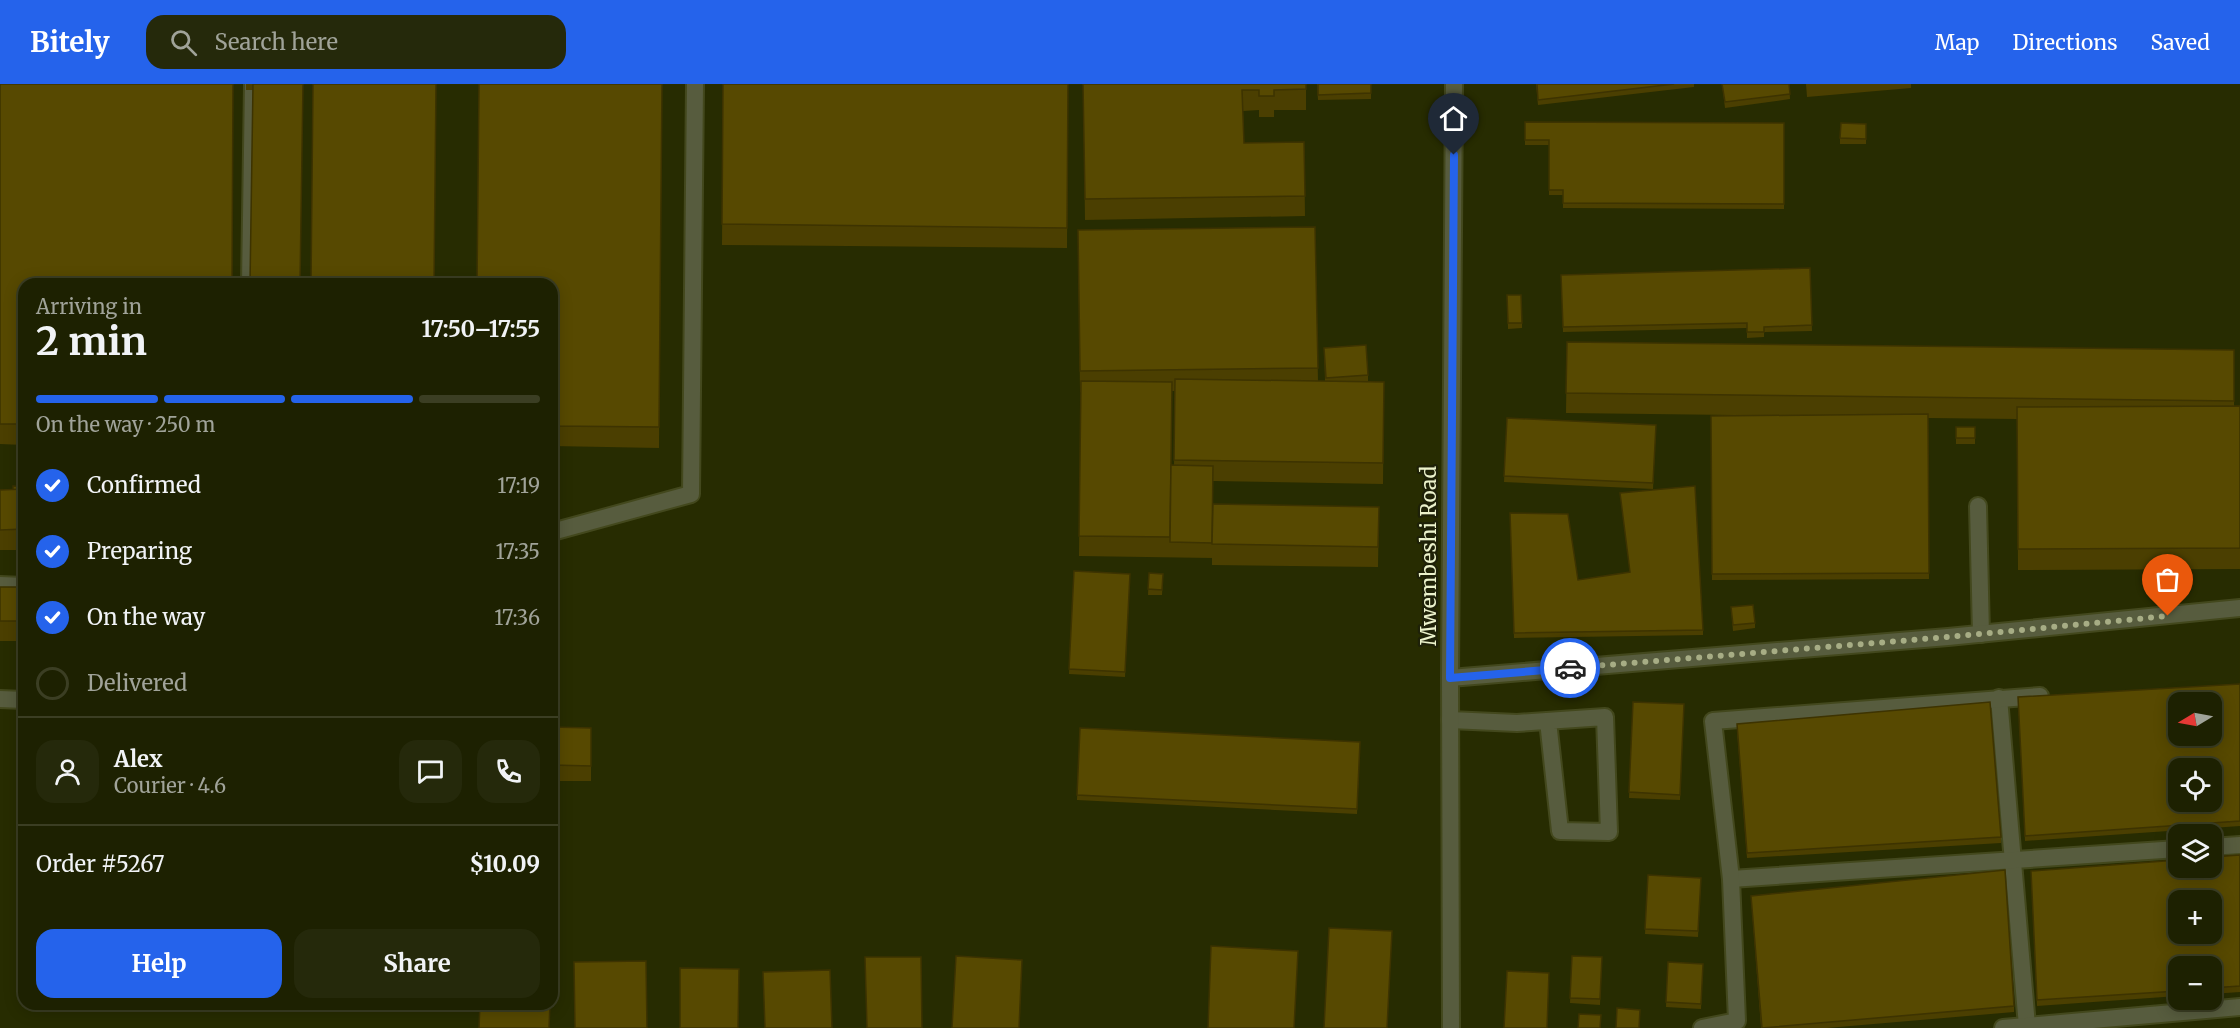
<!DOCTYPE html>
<html lang="en">
<head>
<meta charset="utf-8">
<style>
  body { margin:0; font-family:Merriweather,serif; background:#25290b; color:#f1f3f6; height:100vh; display:flex; flex-direction:column; font-size:22px; white-space:nowrap }
  * { box-sizing:border-box; margin:0 }
  p { font-size:20px; color:#a0a399 }
  .icon { flex:none; width:33px; height:33px; fill:none; stroke:currentColor; stroke-width:2; stroke-linecap:round; stroke-linejoin:round }
  .map { position:relative; flex:1; overflow:hidden }
  .sheet { position:absolute; left:18px; top:194px; width:540px; height:732px; display:flex; flex-direction:column; background:#1d2101; border-radius:18px; box-shadow:0 3px 15px #0003,0 0 0 2px #3b3e23 }
  .sheet>* { flex:none }
  .needle { width:39px; rotate:260deg }
  .controls { position:absolute; left:2168px; top:608px; display:grid; gap:12px }
  .controls a { display:grid; place-items:center; width:54px; height:54px; border-radius:12px; background:#1d2101; box-shadow:0 3px 15px #0003,0 0 0 2px #3b3e23; font-size:30px }
  .pin { position:absolute; display:grid; place-items:center; width:51px; height:51px; color:#fff; margin:-62px -26px; border-radius:50% 50% 50% 0; rotate:-45deg; box-shadow:0 0 6px #0007 }
  .pin .icon { rotate:45deg }
  .courier { position:absolute; display:grid; place-items:center; width:60px; height:60px; margin:-30px; border:4px solid #2563eb; border-radius:50%; background:#fff; color:#222; box-shadow:0 2px 8px #0007 }
  .head em { font-style:normal; font-weight:700 }
  .head div { display:flex; flex-direction:column-reverse }
  .head { display:flex; align-items:center; justify-content:space-between; height:102px; padding:0 18px }
  h1 { font-size:39px; font-weight:700; line-height:45px }
  .bar { display:grid; grid-template-columns:repeat(4,1fr); gap:9px 6px; align-content:center; height:72px; padding:0 18px }
  .bar i { height:8px; border-radius:4px; background:#3b3e23 }
  .bar .on { background:#2563eb }
  .bar p { grid-column:span 4 }
  .line { display:flex; align-items:center; gap:15px; padding:0 18px; border-top:2px solid #3b3e23 }
  .line div { flex:1 }
  .round { display:grid; place-items:center; flex:none; width:63px; height:63px; border-radius:18px; background:#25290b }
  ol { padding:0 18px; list-style:none }
  li { display:flex; align-items:center; gap:18px; height:66px }
  li p { margin-inline-start:auto }
  li .icon { padding:6px; border-radius:50%; background:#2563eb; color:#fff; stroke-width:4 }
  li:last-child { color:#a0a399 }
  li i { width:33px; height:33px; border:3px solid #3b3e23; border-radius:50% }
  .primary-button { display:flex; gap:12px; margin-top:auto; padding:12px 18px }
  .primary-button a { flex:1; height:69px; border-radius:18px; background:#2563eb; color:#fff; font-size:24px; font-weight:700; line-height:69px; text-align:center }
  .primary-button a+a { background:#25290b; color:#f1f3f6 }
  header { display:flex; align-items:center; gap:36px; box-sizing:border-box; height:84px; padding:0 30px; background:#2563eb; color:#fff }
  header strong { font-size:28px }
  nav { display:flex; gap:33px; margin-inline-start:auto; font-size:21px }
  .search { width:420px; height:54px; background:#25290b; display:flex; align-items:center; gap:15px; box-sizing:border-box; padding:0 21px; border-radius:18px; color:#a0a399; font-size:22px }
  .map>svg:first-child { display:block }
  .lines { fill:none; stroke-linecap:round; stroke-linejoin:round }
  .minor-casing { stroke:#43481d; stroke-width:20 }
  .minor { stroke:#575c3e; stroke-width:16 }
  .wall { fill:#4b3f01; fill-rule:evenodd }
  .building { fill:#574901; stroke:#3d3301; stroke-width:1.5; fill-rule:evenodd }
  .done { stroke:#a7ad85; stroke-width:6; stroke-dasharray:0 10.8 }
  .route { stroke:#2563eb; stroke-width:8 }
  .labels { text-anchor:middle; dominant-baseline:central; stroke-width:4.5; stroke-linejoin:round; paint-order:stroke }
  .street-label { font-size:21px; fill:#ecf3cc; stroke:#1e2108 }
</style>
</head>
<body>
<header>
<strong>Bitely</strong>
<div class="search"><svg class="icon" aria-label="search" viewBox="0 0 24 24"><circle cx="10" cy="10" r="6"/><path d="M15 15l6 6"/></svg>Search here</div>
<nav><a>Map</a><a>Directions</a><a>Saved</a></nav>
</header>
<div class="map">
<svg width="2240" height="944" viewBox="0 0 2240 944">
  <rect width="100%" height="100%" fill="#272c01"/>
  <g class="lines">
    <g class="minor-casing">
      <g id="minor">
        <polyline points="250,200 253,0"/>
        <polyline points="1978,422 1981,550"/>
        <polyline points="552,448 691,410 695,0"/>
        <polyline points="0,501 24,502"/>
        <polyline points="1450,594 1948,553 2240,524"/>
        <polyline points="1999,614 2027,942"/>
        <polyline points="0,615 24,616"/>
        <polyline points="1450,636 1517,639 1605,633 1609,748 1560,747 1548,637"/>
        <polyline points="2211,763 2240,761"/>
        <polyline points="1731,795 2178,765"/>
        <polyline points="1451,944 1450,594 1454,0"/>
        <polyline points="1702,944 1737,937 1731,795 1713,637 2040,612"/>
        <polyline points="2003,944 2240,923"/>
      </g>
    </g>
    <use href="#minor" class="minor"/>
  </g>
  <g class="wall">
    <polygon points="0,0 24,200 24,361 0,360"/>
    <polygon points="246,0 303,0 253,6 246,6"/>
    <polygon points="662,0 659,364 552,362 552,200"/>
    <polygon points="723,0 1068,0 1067,164 722,161"/>
    <polygon points="1083,0 1306,0 1306,26 1274,26 1274,33 1259,33 1259,26 1243,27 1244,59 1304,58 1305,132 1085,136"/>
    <polygon points="1317,0 1371,9 1371,15 1318,16"/>
    <polygon points="1536,0 1694,0 1694,3 1538,21"/>
    <polygon points="1722,0 1789,0 1790,15 1725,24"/>
    <polygon points="1806,0 1911,0 1911,4 1807,13"/>
    <polygon points="1525,38 1784,39 1784,125 1563,124 1563,111 1549,111 1549,61 1525,61"/>
    <polygon points="1866,40 1866,60 1840,60 1840,54"/>
    <path d="M1315 143 1318 297H1325L1324 264 1368 291V298H1384L1383 400 1213 397V420L1379 423 1378 483 1212 481V474L1079 472 1081 308H1080L1078 146ZM1172 307H1175L1174 381H1171Z"/>
    <polygon points="1810,184 1812,247 1764,248 1764,253 1747,254 1747,244 1563,248 1561,191"/>
    <polygon points="1507,211 1522,239 1522,244 1508,245"/>
    <polygon points="1567,258 2234,266 2234,322 2240,322 2240,485 2018,486 2017,335 1928,334 1929,495 1712,496 1711,332 1733,331 1566,329"/>
    <polygon points="1507,334 1656,341 1653,405 1504,398"/>
    <rect x="1956" y="343" width="19" height="17"/>
    <polygon points="24,403 24,466 0,466 0,406 13,406"/>
    <polygon points="1620,409 1703,546 1703,551 1514,554 1510,429 1578,496 1630,488"/>
    <polygon points="1074,487 1130,490 1125,593 1069,590"/>
    <polygon points="1149,489 1163,490 1162,511 1148,511"/>
    <rect x="0" y="503" width="24" height="54"/>
    <polygon points="1731,523 1755,539 1755,544 1733,547"/>
    <polygon points="2240,600 2240,742 2025,757 2018,613"/>
    <polygon points="1633,618 1684,620 1680,716 1629,714"/>
    <polygon points="552,643 591,644 591,697 552,697"/>
    <polygon points="1080,644 1360,658 1357,730 1077,716"/>
    <polygon points="1737,646 2001,753 2001,759 1747,774"/>
    <polygon points="2240,771 2240,908 2211,910 2211,882 2178,882 2178,912 2037,922 2031,787"/>
    <polygon points="1648,791 1701,794 1698,853 1645,850"/>
    <polygon points="1751,812 2014,922 2014,928 1827,944 1761,944"/>
    <polygon points="1572,872 1602,873 1600,921 1570,919"/>
    <polygon points="1668,878 1703,880 1701,925 1666,923"/>
  </g>
  <g class="building">
    <polygon points="0,0 233,0 232,200 24,200 24,340 0,340"/>
    <polygon points="253,0 303,0 300,200 250,200"/>
    <polygon points="313,0 436,0 434,200 311,200"/>
    <polygon points="479,0 662,0 659,343 552,342 552,200 477,200"/>
    <polygon points="723,0 1068,0 1067,144 722,140"/>
    <polygon points="1083,0 1306,0 1306,5 1274,6 1274,12 1259,12 1259,6 1242,6 1244,59 1304,58 1305,112 1085,115"/>
    <polygon points="1318,0 1371,0 1371,9 1318,11"/>
    <polygon points="1537,0 1674,0 1538,16"/>
    <polygon points="1722,0 1789,0 1790,10 1725,18"/>
    <polygon points="1525,38 1784,39 1784,120 1563,119 1563,106 1549,106 1549,56 1525,56"/>
    <polygon points="1841,39 1866,40 1866,55 1840,54"/>
    <polygon points="1315,143 1318,284 1080,287 1078,146"/>
    <polygon points="1810,184 1812,241 1764,243 1764,248 1747,248 1747,239 1563,243 1561,191"/>
    <polygon points="1507,211 1521,211 1522,239 1508,239"/>
    <polygon points="1567,258 2234,266 2234,317 1566,309"/>
    <polygon points="1366,261 1368,291 1326,294 1324,264"/>
    <polygon points="1175,295 1384,298 1383,379 1174,376"/>
    <polygon points="1081,297 1172,298 1170,453 1079,452"/>
    <polygon points="2240,322 2240,464 2018,465 2017,323"/>
    <polygon points="1928,330 1929,489 1712,490 1711,332"/>
    <polygon points="1507,334 1656,341 1653,399 1504,392"/>
    <rect x="1956" y="343" width="19" height="11"/>
    <polygon points="1171,381 1213,382 1212,459 1170,458"/>
    <polygon points="13,402 24,403 24,405 13,406"/>
    <polygon points="1695,402 1703,546 1514,549 1510,429 1568,430 1578,496 1630,488 1620,409"/>
    <polygon points="24,405 24,445 0,446 0,406"/>
    <polygon points="1213,420 1379,423 1378,463 1212,460"/>
    <polygon points="1074,487 1130,490 1125,588 1069,585"/>
    <polygon points="1149,489 1163,490 1162,506 1148,505"/>
    <rect x="0" y="503" width="24" height="34"/>
    <polygon points="1753,521 1755,539 1733,541 1731,523"/>
    <path d="M2240 600V737L2025 752 2018 613ZM2178 618H2211V651H2178ZM2178 684H2211V717H2178Z"/>
    <polygon points="1633,618 1684,620 1680,711 1629,708"/>
    <polygon points="1990,618 2001,753 1747,769 1737,640"/>
    <polygon points="552,643 591,644 591,682 552,681"/>
    <polygon points="1080,644 1360,658 1357,725 1077,711"/>
    <path d="M2240 771V902L2211 904V882H2178V907L2037 916 2031 787 2178 776V783H2211V773ZM2178 816H2211V849H2178Z"/>
    <polygon points="2005,786 2014,922 1762,944 1751,812"/>
    <polygon points="1648,791 1701,794 1698,847 1645,845"/>
    <polygon points="1329,844 1392,847 1387,944 1324,944"/>
    <polygon points="1211,862 1298,867 1294,944 1208,944"/>
    <polygon points="956,872 1022,876 1019,944 952,944"/>
    <polygon points="1572,872 1602,873 1600,915 1570,914"/>
    <polygon points="865,873 921,873 922,944 867,944"/>
    <polygon points="646,877 647,944 575,944 574,878"/>
    <polygon points="1668,878 1703,880 1701,920 1666,918"/>
    <polygon points="680,884 739,885 738,944 680,944"/>
    <polygon points="830,886 832,944 765,944 763,888"/>
    <polygon points="1507,887 1549,889 1547,944 1504,944"/>
    <polygon points="480,920 550,920 549,944 479,944"/>
    <polygon points="1617,924 1640,926 1639,944 1616,944"/>
    <polygon points="1579,930 1601,931 1600,944 1578,944"/>
  </g>
  <g class="lines">
    <polyline class="done" points="1570,584 1948,553 2168,532"/>
    <polyline class="route" points="1454,71 1450,594 1570,584"/>
  </g>
  <g class="labels">
    <g class="street-label">
      <text transform="translate(1428 472) rotate(-90)">Mwembeshi Road</text>
    </g>
  </g>
</svg>
<div class="controls">
<a><svg class="needle" viewBox="-14 -14 28 28"><path d="M0-13l5 13h-10z" fill="#e53935"/><path d="M0 13l5-13h-10z" fill="#a0a399"/></svg></a>
<a><svg class="icon" aria-label="locate" viewBox="0 0 24 24"><circle cx="12" cy="12" r="6"/><path d="M12 2v4M12 18v4M2 12h4M18 12h4"/></svg></a>
<a><svg class="icon" aria-label="layers" viewBox="0 0 24 24"><path d="M12 4l9 5-9 5-9-5zM3 14l9 5 9-5"/></svg></a>
<a>+</a>
<a>−</a>
</div>
<div class="pin" style="left:2168px;top:532px;background:#ea580c"><svg class="icon" aria-label="bag" viewBox="0 0 24 24"><path d="M5 8h14l-1 12H6zM9 8a3 3 0 0 1 6 0"/></svg></div>
<div class="pin" style="left:1454px;top:71px;background:#1f2937"><svg class="icon" aria-label="home" viewBox="0 0 24 24"><path d="M3 11l9-7 9 7M6 9v11h12V9"/></svg></div>
<div class="courier" style="left:1570px;top:584px"><svg class="icon" aria-label="car" viewBox="0 0 24 24"><path d="M5 17H2v-5l4-1 3-4h7l3 4 3 1v5h-3M9 17h6M6 11h13"/><circle cx="7" cy="17" r="2"/><circle cx="17" cy="17" r="2"/></svg></div>
<section class="sheet">
<div class="head"><div><h1>2 min</h1><p>Arriving in</p></div><em>17:50–17:55</em></div>
<div class="bar"><i class="on"></i><i class="on"></i><i class="on"></i><i></i><p>On the way · 250 m</p></div>
<ol>
<li><svg class="icon" aria-label="check" viewBox="0 0 24 24"><path d="M5 12l5 5 9-10"/></svg>Confirmed<p>17:19</p></li>
<li><svg class="icon" aria-label="check" viewBox="0 0 24 24"><path d="M5 12l5 5 9-10"/></svg>Preparing<p>17:35</p></li>
<li><svg class="icon" aria-label="check" viewBox="0 0 24 24"><path d="M5 12l5 5 9-10"/></svg>On the way<p>17:36</p></li>
<li><i></i>Delivered</li>
</ol>
<div class="line" style="height:108px"><a class="round"><svg class="icon" aria-label="person" viewBox="0 0 24 24"><circle cx="12" cy="8" r="4"/><path d="M4 21q1-7 8-7t8 7"/></svg></a><div><b>Alex</b><p>Courier · 4.6</p></div><a class="round"><svg class="icon" aria-label="chat" viewBox="0 0 24 24"><path d="M4 5h16v11H9l-5 4z"/></svg></a><a class="round"><svg class="icon" aria-label="phone" viewBox="0 0 24 24"><path d="M5 4h4l2 5-3 2q2 4 5 5l2-3 5 2v4C11 20 4 13 5 4z"/></svg></a></div>
<div class="line" style="height:78px"><div>Order #5267</div><b>$10.09</b></div>
<div class="primary-button"><a>Help</a><a>Share</a></div>
</section>
</div>
</body>
</html>
